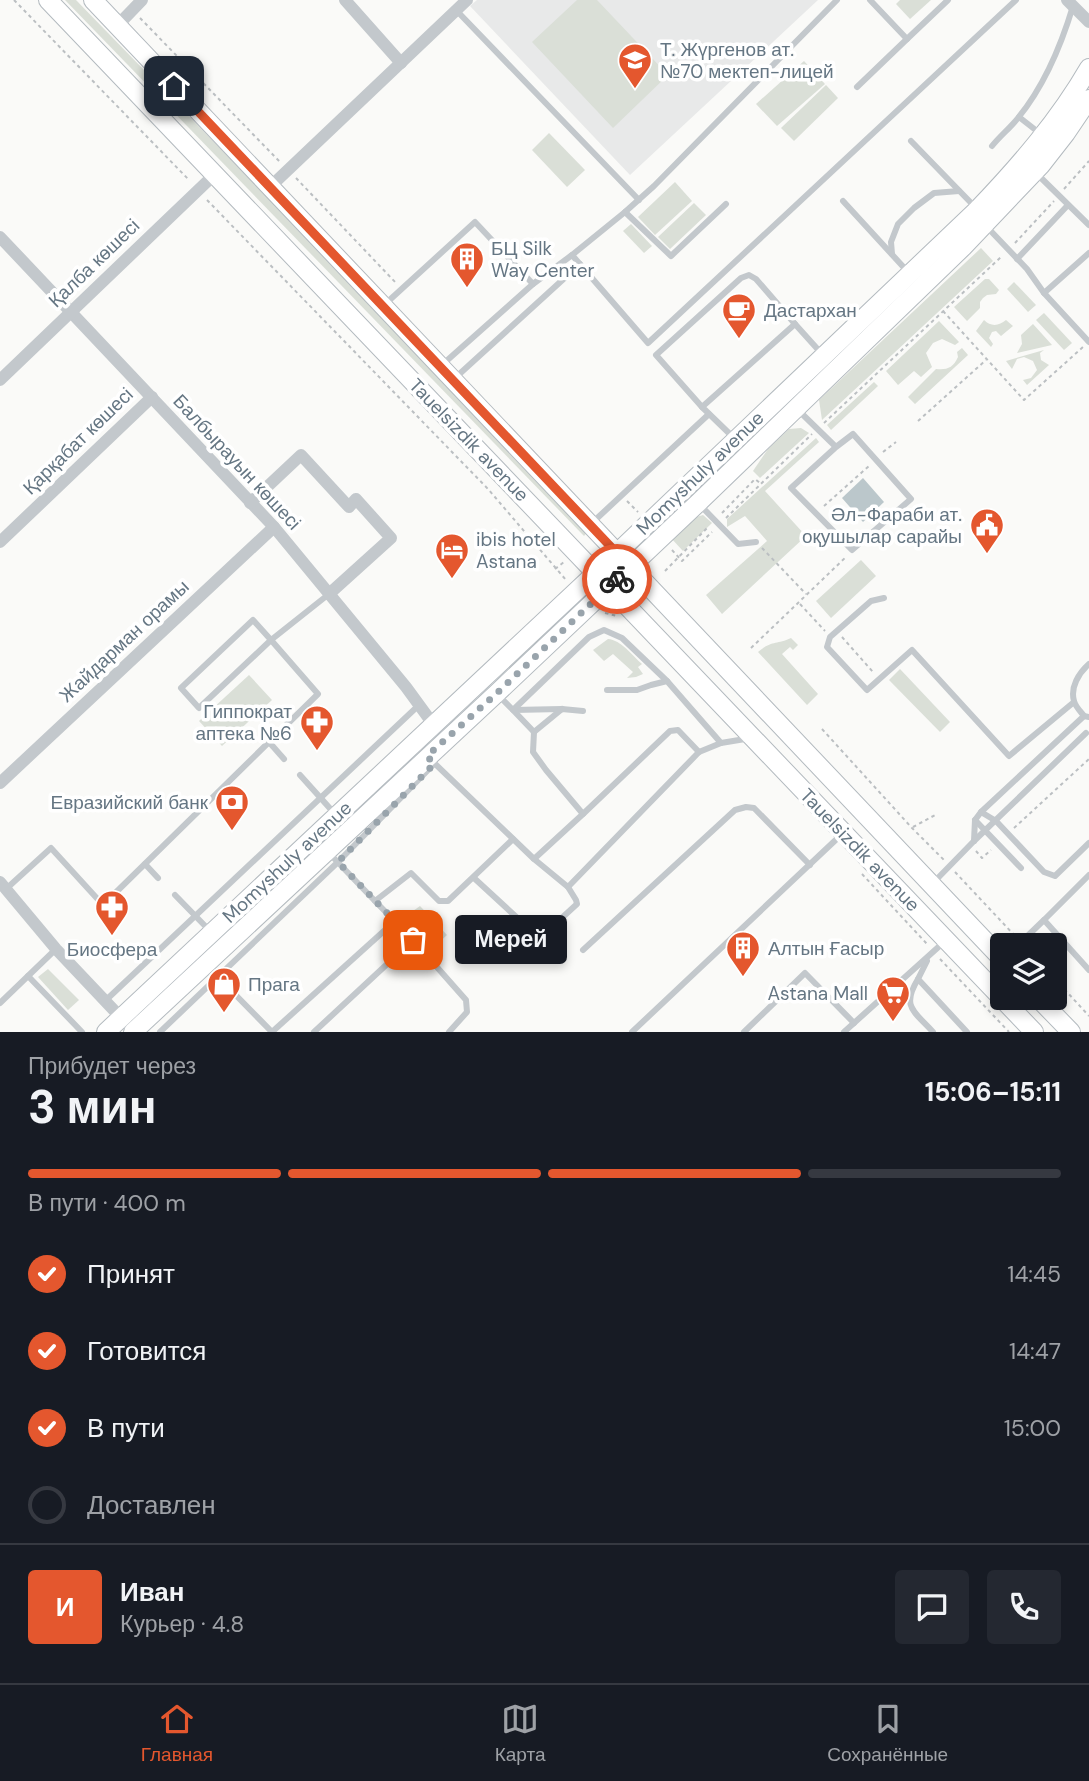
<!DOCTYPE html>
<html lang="ru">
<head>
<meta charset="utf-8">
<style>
  body { margin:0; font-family:"DM Sans",sans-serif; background:#242831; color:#f1f3f6; height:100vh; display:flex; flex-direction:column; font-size:26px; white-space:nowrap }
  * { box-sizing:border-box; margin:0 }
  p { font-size:23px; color:#9ea1a6 }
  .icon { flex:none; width:38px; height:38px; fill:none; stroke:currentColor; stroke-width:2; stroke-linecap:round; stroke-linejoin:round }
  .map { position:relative; height:1032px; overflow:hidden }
  .sheet { display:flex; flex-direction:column; background:#171b24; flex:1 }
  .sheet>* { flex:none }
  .controls { position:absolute; left:990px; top:933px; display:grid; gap:14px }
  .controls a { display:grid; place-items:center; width:77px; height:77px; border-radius:7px; background:#171b24; box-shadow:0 4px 10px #0003; font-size:35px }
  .pin { position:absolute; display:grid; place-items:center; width:60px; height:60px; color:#fff; margin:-30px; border-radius:14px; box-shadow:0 4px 10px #0006 }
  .courier { position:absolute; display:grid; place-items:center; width:70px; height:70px; margin:-35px; border:5px solid #e4572e; border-radius:50%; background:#fff; color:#222; box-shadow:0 2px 9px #0007 }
  .bubble { position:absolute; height:49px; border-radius:7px; background:#171b24; box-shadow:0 4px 10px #0003; font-size:23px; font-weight:700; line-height:49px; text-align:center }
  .head em { font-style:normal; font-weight:700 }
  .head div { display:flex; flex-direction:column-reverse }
  .head { display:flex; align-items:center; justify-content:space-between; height:119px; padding:0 28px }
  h1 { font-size:46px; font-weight:700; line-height:52px }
  .bar { display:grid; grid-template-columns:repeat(4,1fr); gap:10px 7px; align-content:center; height:84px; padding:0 28px }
  .bar i { height:9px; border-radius:5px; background:#363941 }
  .bar .on { background:#e4572e }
  .bar p { grid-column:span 4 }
  .line { display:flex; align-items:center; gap:18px; padding:0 28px; border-top:2px solid #363941 }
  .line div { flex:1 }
  .round { display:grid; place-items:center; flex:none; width:74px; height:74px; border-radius:7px; background:#242831 }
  ol { padding:0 28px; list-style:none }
  li { display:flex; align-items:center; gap:21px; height:77px }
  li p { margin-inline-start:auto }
  li .icon { padding:7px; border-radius:50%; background:#e4572e; color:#fff; stroke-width:4 }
  li:last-child { color:#9ea1a6 }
  li i { width:38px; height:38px; border:4px solid #363941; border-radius:50% }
  .dock { display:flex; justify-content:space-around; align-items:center; height:98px; border-top:2px solid #363941; background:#171b24; font-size:19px; color:#9ea1a6 }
  .dock a { display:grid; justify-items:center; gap:4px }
  .dock .on { color:#e4572e }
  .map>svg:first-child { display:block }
  .built { fill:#e8e9e9 }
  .green { fill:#dadfd7 }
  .water { fill:#bbc7cb }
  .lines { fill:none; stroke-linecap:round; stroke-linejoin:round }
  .secondary-casing { stroke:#b3babf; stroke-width:20 }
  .path { stroke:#bbbfc2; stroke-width:2; stroke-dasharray:3.5 3.5; stroke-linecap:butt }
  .lane { stroke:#c3c8cc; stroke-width:6 }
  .street { stroke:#c3c8cc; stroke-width:12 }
  .secondary { stroke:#fff; stroke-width:18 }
  .done { stroke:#99a4ac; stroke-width:7; stroke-dasharray:0 12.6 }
  .route { stroke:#e4572e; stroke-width:9 }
  .labels { text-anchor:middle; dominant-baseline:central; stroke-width:7; stroke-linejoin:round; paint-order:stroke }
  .poi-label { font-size:19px; fill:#657683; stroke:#fff; text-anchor:start }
  .street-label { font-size:19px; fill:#657683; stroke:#fff }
</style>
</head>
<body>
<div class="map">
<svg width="1089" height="1032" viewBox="0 0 1089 1032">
  <rect width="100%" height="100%" fill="#fafaf8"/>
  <polygon class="built" points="477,0 818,0 630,175 470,6"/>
  <g class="green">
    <polygon points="65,0 76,0 590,529 584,536"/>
    <polygon points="577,0 597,0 668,75 613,128 532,42"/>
    <polygon points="900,0 931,0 910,19 896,4"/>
    <polygon points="804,61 825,84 777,126 756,104"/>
    <polygon points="826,85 838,98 794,141 781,128"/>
    <polygon points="549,133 585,170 567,187 532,150"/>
    <polygon points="675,182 692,201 655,235 638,217"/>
    <polygon points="694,203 706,215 670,249 658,237"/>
    <polygon points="631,224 652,246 644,253 623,231"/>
    <polygon points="981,248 993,261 822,420 819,400"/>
    <polygon points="985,279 989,279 999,290 996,294 987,295 983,298 980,302 980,308 967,321 954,307"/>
    <polygon points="1014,282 1036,305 1028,312 1007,289"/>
    <polygon points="1044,313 1072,343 1064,350 1036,320"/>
    <path d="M984 320C991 327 999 326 1006 320L1013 326 1001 336 996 331 992 332 989 338 993 344 991 347 976 331Z"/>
    <polygon points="939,321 959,342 955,345 942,339 933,343 926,353 932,367 921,377 914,371 898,385 886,371"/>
    <polygon points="1033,324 1052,345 1017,353 1022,344 1021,335"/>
    <path d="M962 348 968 355 915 404 908 397 936 369C947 370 953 368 958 357L957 352Z"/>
    <polygon points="1044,350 1040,353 1041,360 1049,365 1027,385 1023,380 1031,378 1037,370 1033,361 1024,357 1017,359 1012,369 1006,361"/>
    <polygon points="874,382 878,386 831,430 827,425"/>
    <polygon points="801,428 809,433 760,478 753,471 768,449 789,429"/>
    <polygon points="816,438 819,442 765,491 806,536 722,614 706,595 767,541 745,516 727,527 727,519"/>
    <polygon points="703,515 712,523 683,551 671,538 693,518"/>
    <polygon points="861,560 876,576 831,618 816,601"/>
    <path d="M791 638 798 645 793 650 790 647 782 654 818 694 807 705 758 652C772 640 776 645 791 638Z"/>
    <path d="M608 639C621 640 632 655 642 664L638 667 643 674 636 677 627 678 633 672 613 654 604 661 593 650Z"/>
    <polygon points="900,669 950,722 940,732 889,680"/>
    <polygon points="249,675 272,700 222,746 199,721"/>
    <polygon points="420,906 447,935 434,947 406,916"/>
    <polygon points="48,969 79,1000 68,1010 38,977"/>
  </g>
  <polygon class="water" points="863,478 884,502 863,522 842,498"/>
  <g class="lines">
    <g class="secondary-casing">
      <g id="secondary">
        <polyline points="48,0 1034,1032"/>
        <polyline points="93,0 1003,960"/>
        <polyline points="1038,998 1071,1032"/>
        <path d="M106 1032 617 553 977 210C1019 166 1059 120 1089 68"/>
        <polyline points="133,1032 497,693 698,503 963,247 1041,165 1066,133 1089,99"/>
      </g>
    </g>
    <g class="path">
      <polyline points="14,0 189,180"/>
      <polyline points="140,18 280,162"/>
      <polyline points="296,178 396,283"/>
      <polyline points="1064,189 1089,161"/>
      <polyline points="207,200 488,489 566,580"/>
      <polyline points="1015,243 1054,201"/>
      <polyline points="943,311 1024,400 1083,347"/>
      <polyline points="918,421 986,360"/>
      <polyline points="824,423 1001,257"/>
      <polyline points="883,452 896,442"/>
      <polyline points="627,501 638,512"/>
      <polyline points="824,506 869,466"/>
      <polyline points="722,513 755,479 760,483"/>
      <polyline points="726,518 812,434"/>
      <polyline points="762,548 806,594"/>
      <polyline points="672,550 682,561 712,532"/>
      <polyline points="555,569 564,562"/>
      <polyline points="665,571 708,527"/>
      <polyline points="800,604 825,631"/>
      <polyline points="605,613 617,616"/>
      <polyline points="842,637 873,672"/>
      <polyline points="751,648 847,556"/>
      <polyline points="822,729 912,828 944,860"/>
      <polyline points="913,827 937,814"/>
      <polyline points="1014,828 1089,759"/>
      <polyline points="976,851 982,858 991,850"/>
      <polyline points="955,872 1016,937"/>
      <polyline points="862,874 927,944"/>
      <polyline points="940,959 1009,1032"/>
      <polyline points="1055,979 1089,1016"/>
    </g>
    <g class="lane">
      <polyline points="870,0 907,39 948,0"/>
      <polyline points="456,10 639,200"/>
      <polyline points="857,87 907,39"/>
      <polyline points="1019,117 1042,135"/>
      <polyline points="911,141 976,208"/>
      <path d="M992 146C1000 136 1010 128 1018 118 1045 85 1061 46 1073 6"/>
      <polyline points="1035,172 1089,225"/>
      <polyline points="843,201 908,272"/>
      <polyline points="625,212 671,256 726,204"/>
      <polyline points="986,226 1027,269 1044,293 1089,342"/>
      <polyline points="892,254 891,242 898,224 914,208 934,193 959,191"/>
      <polyline points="572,255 648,343 1016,0"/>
      <polyline points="1017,259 1068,205"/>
      <polyline points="1044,293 1089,253"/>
      <polyline points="383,306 475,222 533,284"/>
      <polyline points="443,364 533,284 572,255 625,212 654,186 837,0"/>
      <polyline points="455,378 580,264"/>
      <polyline points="702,407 656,355 741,278 749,275 756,279 795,324"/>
      <polyline points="797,409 836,447 791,488 852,550 911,499 853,434 836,447"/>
      <polyline points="734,438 702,407 795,324 822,354"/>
      <polyline points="699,504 738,544 756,542"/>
      <polyline points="593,522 709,414"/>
      <polyline points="884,598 871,601 830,637 827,647 867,690 912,650 1009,756 1074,702"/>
      <polygon points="253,620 271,640 199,708 181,688"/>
      <path d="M1089 664C1079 673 1070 687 1074 701 1075 706 1081 712 1084 716L1089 717"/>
      <polyline points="607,690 637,690 651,685 667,681 721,743 751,738"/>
      <polyline points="498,695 513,710 562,709 583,711"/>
      <polyline points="562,709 534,732 513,710 589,637 604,630 622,638 667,681"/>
      <polyline points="534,732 533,752 546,770 583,814 670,731 678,730 699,752"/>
      <polyline points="269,742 284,759"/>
      <polyline points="430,759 534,859 568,887 699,752 721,743"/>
      <polyline points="300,775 335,814"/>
      <polyline points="981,812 996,821 1044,872 1055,876 1089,843"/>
      <polyline points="975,820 1021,868"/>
      <polyline points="974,841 975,820 981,812 1084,716"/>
      <polyline points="329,853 375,901 411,873 439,901 448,901 513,839"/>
      <polyline points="534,859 583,814"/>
      <polyline points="145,864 158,878"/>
      <polyline points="1089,875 1044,920 1089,970"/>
      <polyline points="474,878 538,937 541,937 577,904 576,900 568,887"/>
      <polyline points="933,883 974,841 1086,733"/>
      <polyline points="6,889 51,848 103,905 318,694 271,640 329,594"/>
      <polyline points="175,895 210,931"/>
      <polyline points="375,901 413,940 466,1000 467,1012 449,1032"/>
      <polyline points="1018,945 1044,920"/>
      <polyline points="583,950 735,810 746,807 754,808 810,865"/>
      <polyline points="927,961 918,979 967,1032"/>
      <polyline points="28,976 82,1032"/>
      <polyline points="218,977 272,1032"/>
      <path d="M918 979C901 1007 914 1011 933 1032"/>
      <polyline points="105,1001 419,705"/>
      <polyline points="0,1003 56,949"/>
      <polyline points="160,1032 338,862 434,764"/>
      <polyline points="272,1032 395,921"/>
      <polyline points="314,1032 413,940"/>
      <polyline points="632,1032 842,834"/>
      <polyline points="744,1032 805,973 854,1023"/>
      <polyline points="844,1032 944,942"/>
    </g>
    <g class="street">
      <polyline points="345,0 401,63"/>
      <polyline points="1067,0 1089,22"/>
      <polyline points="117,26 142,0"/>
      <polyline points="270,187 467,0"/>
      <polyline points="0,237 274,527 406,687 433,724"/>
      <polyline points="0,380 215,174"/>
      <polyline points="250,503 301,455 349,507 356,499 391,538 329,594"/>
      <polyline points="0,542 152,397"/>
      <polyline points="0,783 274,527"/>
      <polyline points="0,882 56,949 126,1023"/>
    </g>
    <use href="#secondary" class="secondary"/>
  </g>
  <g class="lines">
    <polyline class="done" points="413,940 338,862 434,764 427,756 497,693 617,579"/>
    <polyline class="route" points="174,86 630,567 617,579"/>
  </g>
  <defs>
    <g id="school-pin" transform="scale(1.75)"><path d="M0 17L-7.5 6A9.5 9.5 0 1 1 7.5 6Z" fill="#e4572e" stroke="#fff"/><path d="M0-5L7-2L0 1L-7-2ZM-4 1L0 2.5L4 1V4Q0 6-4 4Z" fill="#fff"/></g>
    <g id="building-pin" transform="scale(1.75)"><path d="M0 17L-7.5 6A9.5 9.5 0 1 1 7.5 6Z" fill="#e4572e" stroke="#fff"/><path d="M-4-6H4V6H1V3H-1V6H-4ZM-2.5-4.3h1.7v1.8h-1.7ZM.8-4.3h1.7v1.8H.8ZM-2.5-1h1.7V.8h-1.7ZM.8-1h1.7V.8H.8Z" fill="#fff"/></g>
    <g id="cafe-pin" transform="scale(1.75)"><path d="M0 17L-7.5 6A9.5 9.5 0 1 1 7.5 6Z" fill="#e4572e" stroke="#fff"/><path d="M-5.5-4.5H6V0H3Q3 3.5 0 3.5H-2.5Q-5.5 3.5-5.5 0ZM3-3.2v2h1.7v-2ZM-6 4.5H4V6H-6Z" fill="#fff"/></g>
    <g id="civic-pin" transform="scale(1.75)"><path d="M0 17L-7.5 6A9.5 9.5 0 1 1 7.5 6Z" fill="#e4572e" stroke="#fff"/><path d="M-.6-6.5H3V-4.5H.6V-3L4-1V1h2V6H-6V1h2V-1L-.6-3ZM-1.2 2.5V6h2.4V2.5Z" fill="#fff"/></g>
    <g id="hotel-pin" transform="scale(1.75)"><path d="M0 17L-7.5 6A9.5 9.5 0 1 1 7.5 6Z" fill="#e4572e" stroke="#fff"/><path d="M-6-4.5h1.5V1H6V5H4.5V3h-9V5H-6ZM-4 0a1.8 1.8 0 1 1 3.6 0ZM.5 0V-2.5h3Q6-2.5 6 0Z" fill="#fff"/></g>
    <g id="pharmacy-pin" transform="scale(1.75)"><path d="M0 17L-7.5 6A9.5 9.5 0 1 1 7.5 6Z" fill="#e4572e" stroke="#fff"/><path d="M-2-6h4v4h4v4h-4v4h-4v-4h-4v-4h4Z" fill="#fff"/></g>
    <g id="bank-pin" transform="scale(1.75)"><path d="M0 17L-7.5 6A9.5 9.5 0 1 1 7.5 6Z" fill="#e4572e" stroke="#fff"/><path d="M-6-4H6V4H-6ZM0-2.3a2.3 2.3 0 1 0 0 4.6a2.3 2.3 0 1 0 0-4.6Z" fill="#fff"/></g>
    <g id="shop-pin" transform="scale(1.75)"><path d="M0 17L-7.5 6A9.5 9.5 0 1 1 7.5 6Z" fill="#e4572e" stroke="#fff"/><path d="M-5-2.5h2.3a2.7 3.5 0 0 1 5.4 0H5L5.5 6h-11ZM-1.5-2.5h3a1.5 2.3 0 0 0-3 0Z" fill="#fff"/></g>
    <g id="supermarket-pin" transform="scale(1.75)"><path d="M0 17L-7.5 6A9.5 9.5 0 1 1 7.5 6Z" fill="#e4572e" stroke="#fff"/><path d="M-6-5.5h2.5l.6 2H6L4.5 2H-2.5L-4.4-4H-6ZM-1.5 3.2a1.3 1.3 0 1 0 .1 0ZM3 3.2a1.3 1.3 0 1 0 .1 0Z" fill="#fff"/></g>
  </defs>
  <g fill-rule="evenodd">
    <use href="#school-pin" x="635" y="60"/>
    <use href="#building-pin" x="467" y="259"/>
    <use href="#cafe-pin" x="739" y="310"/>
    <use href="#civic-pin" x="987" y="525"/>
    <use href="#hotel-pin" x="452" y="550"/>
    <use href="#pharmacy-pin" x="317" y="722"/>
    <use href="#bank-pin" x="232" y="802"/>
    <use href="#pharmacy-pin" x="112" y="907"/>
    <use href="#building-pin" x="743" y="948"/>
    <use href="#shop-pin" x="224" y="984"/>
    <use href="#supermarket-pin" x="893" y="993"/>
  </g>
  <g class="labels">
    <g class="poi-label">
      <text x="660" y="49">Т. Жүргенов ат.<tspan x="660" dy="22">№70 мектеп-лицей</tspan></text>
      <text x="491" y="248">БЦ Silk<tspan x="491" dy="22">Way Center</tspan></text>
      <text x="764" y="310">Дастархан</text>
      <text x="962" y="514" text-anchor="end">Әл-Фараби ат.<tspan x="962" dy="22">оқушылар сарайы</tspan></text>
      <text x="476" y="539">ibis hotel<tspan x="476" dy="22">Astana</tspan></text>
      <text x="292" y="711" text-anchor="end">Гиппократ<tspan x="292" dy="22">аптека №6</tspan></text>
      <text x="208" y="802" text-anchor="end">Евразийский банк</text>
      <text x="768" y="948">Алтын Ғасыр</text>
      <text x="112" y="949" text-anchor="middle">Биосфера</text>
      <text x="248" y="984">Прага</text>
      <text x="868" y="993" text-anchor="end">Astana Mall</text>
    </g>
    <g class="street-label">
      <text transform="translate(94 263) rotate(-44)">Қалба көшесі</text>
      <text transform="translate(469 440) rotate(46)">Tauelsizdik avenue</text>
      <text transform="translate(78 441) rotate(-44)">Қарқабат көшесі</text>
      <text transform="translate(237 462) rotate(47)">Балбырауын көшесі</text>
      <text transform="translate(700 473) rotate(-44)">Momyshuly avenue</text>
      <text transform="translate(124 641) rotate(-43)">Жайдарман орамы</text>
      <text transform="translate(860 850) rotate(46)">Tauelsizdik avenue</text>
      <text transform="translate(287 862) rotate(-43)">Momyshuly avenue</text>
    </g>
  </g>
</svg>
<div class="controls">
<a><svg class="icon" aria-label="layers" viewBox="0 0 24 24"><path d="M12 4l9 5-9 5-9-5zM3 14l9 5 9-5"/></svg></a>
</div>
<div class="pin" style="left:413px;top:940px;background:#ea580c"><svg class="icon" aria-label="bag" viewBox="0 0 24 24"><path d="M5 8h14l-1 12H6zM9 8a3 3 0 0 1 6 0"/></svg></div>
<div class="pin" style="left:174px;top:86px;background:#1f2937"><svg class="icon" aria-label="home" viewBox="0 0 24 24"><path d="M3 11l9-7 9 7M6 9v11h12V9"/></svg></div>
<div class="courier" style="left:617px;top:579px"><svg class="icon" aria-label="bike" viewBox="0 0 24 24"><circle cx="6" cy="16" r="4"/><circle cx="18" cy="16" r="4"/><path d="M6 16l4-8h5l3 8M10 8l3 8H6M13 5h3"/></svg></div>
<div class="bubble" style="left:455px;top:915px;width:112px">Мерей</div>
</div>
<section class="sheet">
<div class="head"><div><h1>3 мин</h1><p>Прибудет через</p></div><em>15:06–15:11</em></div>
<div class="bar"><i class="on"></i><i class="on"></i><i class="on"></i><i></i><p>В пути · 400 m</p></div>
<ol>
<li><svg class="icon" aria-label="check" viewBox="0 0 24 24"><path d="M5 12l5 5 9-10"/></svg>Принят<p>14:45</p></li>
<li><svg class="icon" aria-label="check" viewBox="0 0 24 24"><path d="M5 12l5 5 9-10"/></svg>Готовится<p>14:47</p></li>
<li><svg class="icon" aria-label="check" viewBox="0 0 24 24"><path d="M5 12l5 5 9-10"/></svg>В пути<p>15:00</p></li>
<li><i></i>Доставлен</li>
</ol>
<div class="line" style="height:126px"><b class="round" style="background:#e4572e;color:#fff">И</b><div><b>Иван</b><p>Курьер · 4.8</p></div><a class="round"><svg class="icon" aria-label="chat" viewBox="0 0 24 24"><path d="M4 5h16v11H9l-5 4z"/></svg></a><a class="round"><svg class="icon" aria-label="phone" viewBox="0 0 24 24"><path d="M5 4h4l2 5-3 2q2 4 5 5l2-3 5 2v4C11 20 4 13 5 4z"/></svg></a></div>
</section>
<nav class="dock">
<a class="on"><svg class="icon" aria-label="home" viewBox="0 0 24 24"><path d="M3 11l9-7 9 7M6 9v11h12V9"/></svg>Главная</a>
<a><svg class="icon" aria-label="map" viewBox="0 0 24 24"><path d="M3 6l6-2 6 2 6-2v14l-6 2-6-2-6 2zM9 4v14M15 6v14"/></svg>Карта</a>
<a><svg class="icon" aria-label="saved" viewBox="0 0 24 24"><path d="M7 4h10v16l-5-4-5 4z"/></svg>Сохранённые</a>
</nav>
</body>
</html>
